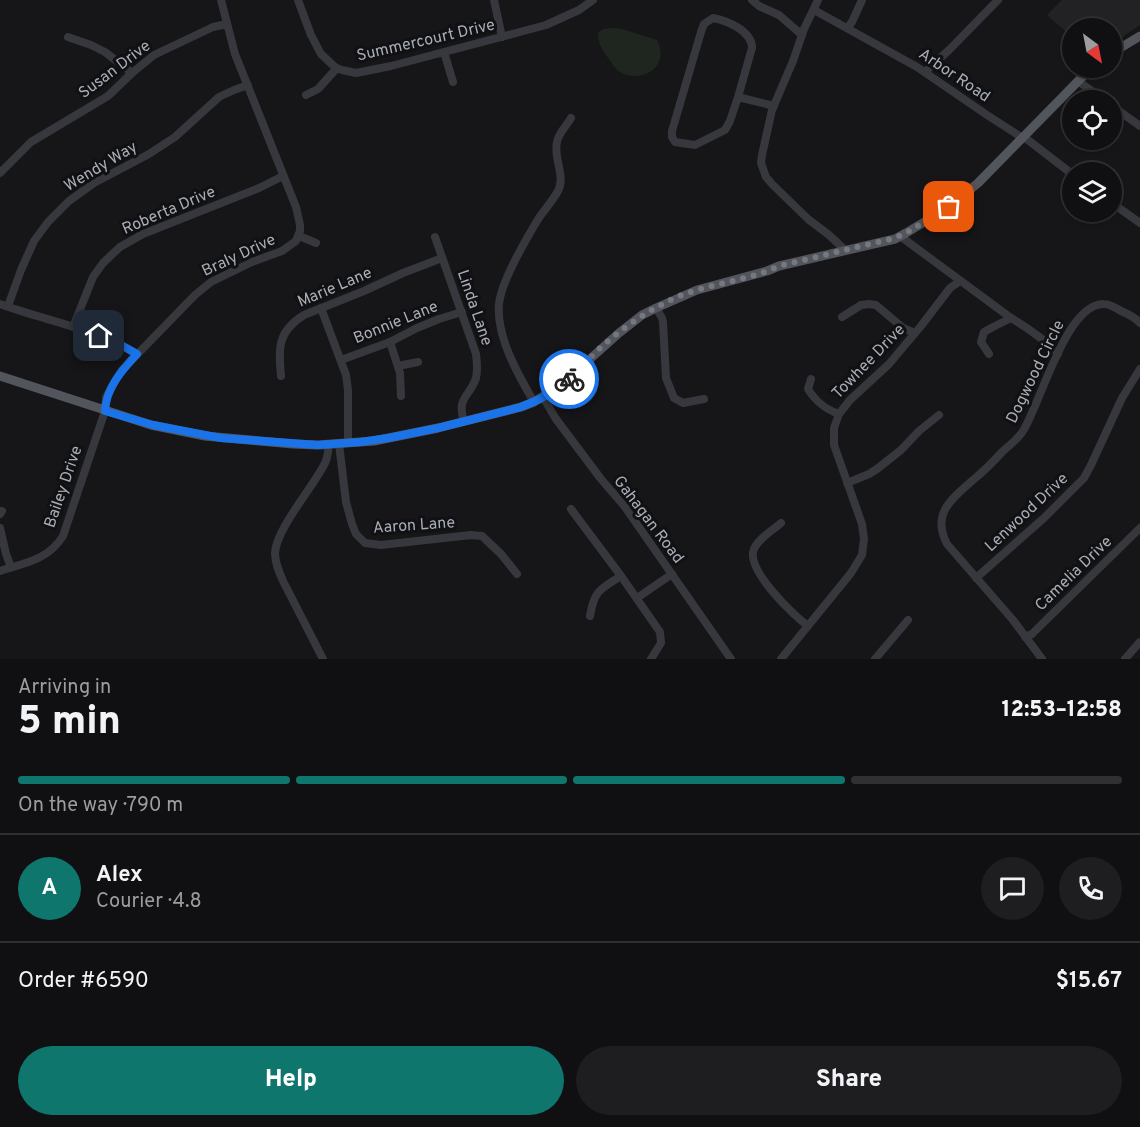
<!DOCTYPE html>
<html lang="en">
<head>
<meta charset="utf-8">
<style>
  body { margin:0; font-family:Overpass,sans-serif; background:#1e1e20; color:#f1f3f6; height:100vh; display:flex; flex-direction:column; font-size:22px; white-space:nowrap }
  * { box-sizing:border-box; margin:0 }
  p { font-size:20px; color:#9c9d9f }
  .icon { flex:none; width:33px; height:33px; fill:none; stroke:currentColor; stroke-width:2; stroke-linecap:round; stroke-linejoin:round }
  .map { position:relative; height:659px; overflow:hidden }
  .drawer { display:flex; flex-direction:column; background:#101012; flex:1 }
  .drawer>* { flex:none }
  .needle { width:39px; rotate:148deg }
  .buttons { position:absolute; left:1062px; top:18px; display:grid; gap:12px }
  .buttons a { display:grid; place-items:center; width:60px; height:60px; border-radius:50%; background:#101012; box-shadow:0 2px 4px #0004,0 0 0 2px #303032; font-size:30px }
  .pin { position:absolute; display:grid; place-items:center; width:51px; height:51px; color:#fff; margin:-26px; border-radius:12px; box-shadow:0 3px 9px #0006 }
  .courier { position:absolute; display:grid; place-items:center; width:60px; height:60px; margin:-30px; border:4px solid #1a73e8; border-radius:50%; background:#fff; color:#222; box-shadow:0 2px 8px #0007 }
  .overview em { font-style:normal; font-weight:800 }
  .overview div { display:flex; flex-direction:column-reverse }
  .overview { display:flex; align-items:center; justify-content:space-between; height:102px; padding:0 18px }
  h1 { font-size:39px; font-weight:800; line-height:45px }
  .bar { display:grid; grid-template-columns:repeat(4,1fr); gap:9px 6px; align-content:center; height:72px; padding:0 18px }
  .bar i { height:8px; border-radius:4px; background:#303032 }
  .bar .selected { background:#0f766e }
  .bar p { grid-column:span 4 }
  .line { display:flex; align-items:center; gap:15px; padding:0 18px; border-top:2px solid #303032 }
  .line div { flex:1 }
  .round { display:grid; place-items:center; flex:none; width:63px; height:63px; border-radius:32px; background:#1e1e20 }
  .cta { display:flex; gap:12px; margin-top:auto; padding:12px 18px }
  .cta a { flex:1; height:69px; border-radius:36px; background:#0f766e; color:#fff; font-size:24px; font-weight:800; line-height:69px; text-align:center }
  .cta a+a { background:#1e1e20; color:#f1f3f6 }
  .map>svg:first-child { display:block }
  .built { fill:#222225 }
  .green { fill:#1e261f }
  .lines { fill:none; stroke-linecap:round; stroke-linejoin:round }
  .minor { stroke:#37383d; stroke-width:8 }
  .major { stroke:#53555c; stroke-width:9 }
  .done { stroke:#757880; stroke-width:6; stroke-dasharray:0 10.8 }
  .route { stroke:#1a73e8; stroke-width:8 }
  .labels { text-anchor:middle; dominant-baseline:central; stroke-width:6; stroke-linejoin:round; paint-order:stroke }
  .street-label { font-size:16px; fill:#a8adb8; stroke:#111113 }
</style>
</head>
<body>
<div class="map">
<svg width="1140" height="659" viewBox="0 0 1140 659">
  <rect width="100%" height="100%" fill="#161618"/>
  <polygon class="built" points="1062,0 1140,0 1140,25 1112,44 1112,28 1072,28 1072,37 1047,15"/>
  <path class="green" d="M612 28 622 29 657 40C658 43 660 46 660 49 665 72 635 84 617 70 614 67 611 62 609 59 602 50 598 44 598 33L603 29Z"/>
  <g class="lines">
    <g class="minor">
      <polyline points="298,0 311,35 321,54 336,68 342,70 356,73 391,66 546,25 579,10 593,0"/>
      <polyline points="494,0 502,37"/>
      <polyline points="752,0 759,6 779,15 802,35"/>
      <polyline points="818,0 804,29 793,61 772,110 762,155 761,163 766,177 772,184 808,219 829,235 845,250"/>
      <polyline points="814,10 917,67 987,115 1018,135 1028,140 1072,174"/>
      <polyline points="847,28 852,22 862,0"/>
      <polyline points="68,37 91,45 105,52 132,73"/>
      <polyline points="444,52 453,82"/>
      <polyline points="925,72 949,50 998,0"/>
      <polyline points="1078,81 1104,100"/>
      <polyline points="306,95 318,89 337,68"/>
      <path d="M738 97 752 48C752 31 728 21 713 18L704 24 701 32 672 131V137L675 142 695 145 725 130 730 121 738 97 774 106"/>
      <polyline points="1112,106 1140,126"/>
      <polyline points="0,173 31,142 108,96 132,73 154,55 213,27 227,24"/>
      <polyline points="1112,203 1140,223"/>
      <polyline points="299,236 316,243"/>
      <path d="M900 236 1011 318C1028 328 1045 340 1058 354"/>
      <path d="M435 237 476 354C477 362 478 370 476 378 470 397 456 397 464 421"/>
      <path d="M0 304C46 321 95 328 137 354"/>
      <polyline points="8,306 21,270 34,241 48,222 69,201 94,183 149,154 175,137 219,97 234,90 248,85"/>
      <polyline points="321,308 346,375 348,390 348,443"/>
      <polyline points="656,308 662,318 663,322 666,378 674,398 683,403 704,399"/>
      <polyline points="842,317 861,305 869,304 876,305 903,328 915,333"/>
      <polyline points="73,327 93,277 103,263 120,247 143,234 259,188 283,176"/>
      <polyline points="390,342 400,373 401,396"/>
      <polyline points="989,354 981,342 984,332 993,327 1011,318"/>
      <polyline points="341,360 390,342 417,328 439,319 462,312"/>
      <polyline points="398,366 418,362"/>
      <path d="M281 376C278 348 278 331 304 315L364 291 403 273 442 258"/>
      <path d="M811 379 808 389C816 402 825 409 839 414"/>
      <polyline points="543,397 556,419 601,479 625,507 731,659"/>
      <path d="M534 402C518 375 496 336 499 304 501 282 525 241 537 221 543 211 552 202 558 191 566 176 553 158 557 142 558 134 567 125 571 118"/>
      <polyline points="339,444 346,502 352,524 356,534 365,543 381,545 471,535 482,536 501,554 517,574"/>
      <polyline points="847,483 869,474 877,469 901,450 919,431 939,415"/>
      <polyline points="571,509 621,576 660,632 661,643 651,659"/>
      <polyline points="0,514 2,511"/>
      <path d="M781 523C773 530 758 539 754 549 745 569 793 615 808 626"/>
      <polyline points="0,528 6,554 11,567"/>
      <path d="M0 571C25 563 48 560 63 536L105 411 106 397 122 370 195 295 211 282 252 262 282 251 296 241 300 231V225L296 207 235 54 221 0"/>
      <polyline points="976,578 1044,518 1084,478 1091,465 1122,398 1140,369"/>
      <polyline points="637,598 672,574"/>
      <path d="M590 616C594 591 600 589 621 576"/>
      <polyline points="1025,637 1032,634 1038,628 1140,528"/>
      <path d="M323 659 283 581C279 572 275 563 275 553 276 529 314 486 325 463 328 457 328 450 329 444"/>
      <polyline points="781,659 851,573 862,555 864,539 862,524 834,445 834,428 839,414 850,400 889,364 921,326 950,288 960,281"/>
      <polyline points="875,659 908,620"/>
      <path d="M1042 659 1013 620 947 544C931 513 952 499 973 480 984 471 994 461 1003 451 1010 445 1018 439 1023 431 1041 403 1066 303 1104 304 1110 304 1116 308 1121 311 1128 314 1135 317 1140 323"/>
      <polyline points="1125,659 1140,642"/>
    </g>
    <g class="major">
      <polyline points="1112,53 1140,36"/>
      <polyline points="0,376 151,425 205,436 293,444 318,445 374,441 438,428 521,407 534,402 561,385 619,333 642,315 656,308 697,290 767,271 779,266 895,239 906,233 949,207 978,183 1091,68"/>
    </g>
  </g>
  <g class="lines">
    <path class="done" d="M569 379C579 370 588 360 598 350 623 327 651 308 682 295 714 283 749 280 779 266L895 238 906 233 949 207"/>
    <path class="route" d="M99 336 114 341 137 354C122 370 106 388 105 411L153 425 221 438 318 445 360 442 388 438 438 428 521 407 540 399 555 390 569 379"/>
  </g>
  <g class="labels">
    <g class="street-label">
      <text transform="translate(426 41) rotate(-13)">Summercourt Drive</text>
      <text transform="translate(115 70) rotate(-37)">Susan Drive</text>
      <text transform="translate(954 76) rotate(34)">Arbor Road</text>
      <text transform="translate(101 167) rotate(-31)">Wendy Way</text>
      <text transform="translate(169 211) rotate(-23)">Roberta Drive</text>
      <text transform="translate(239 256) rotate(-25)">Braly Drive</text>
      <text transform="translate(335 288) rotate(-23)">Marie Lane</text>
      <text transform="translate(474 308) rotate(71)">Linda Lane</text>
      <text transform="translate(396 323) rotate(-22)">Bonnie Lane</text>
      <text transform="translate(869 362) rotate(-46)">Towhee Drive</text>
      <text transform="translate(1036 372) rotate(-64)">Dogwood Circle</text>
      <text transform="translate(64 487) rotate(-71)">Bailey Drive</text>
      <text transform="translate(1027 513) rotate(-43)">Lenwood Drive</text>
      <text transform="translate(648 520) rotate(53)">Gahagan Road</text>
      <text transform="translate(414 526) rotate(-4)">Aaron Lane</text>
      <text transform="translate(1074 574) rotate(-44)">Camelia Drive</text>
    </g>
  </g>
</svg>
<div class="buttons">
<a><svg class="needle" viewBox="-14 -14 28 28"><path d="M0-13l5 13h-10z" fill="#e53935"/><path d="M0 13l5-13h-10z" fill="#9c9d9f"/></svg></a>
<a><svg class="icon" aria-label="locate" viewBox="0 0 24 24"><circle cx="12" cy="12" r="6"/><path d="M12 2v4M12 18v4M2 12h4M18 12h4"/></svg></a>
<a><svg class="icon" aria-label="layers" viewBox="0 0 24 24"><path d="M12 4l9 5-9 5-9-5zM3 14l9 5 9-5"/></svg></a>
</div>
<div class="pin" style="left:949px;top:207px;background:#ea580c"><svg class="icon" aria-label="bag" viewBox="0 0 24 24"><path d="M5 8h14l-1 12H6zM9 8a3 3 0 0 1 6 0"/></svg></div>
<div class="pin" style="left:99px;top:336px;background:#1f2937"><svg class="icon" aria-label="home" viewBox="0 0 24 24"><path d="M3 11l9-7 9 7M6 9v11h12V9"/></svg></div>
<div class="courier" style="left:569px;top:379px"><svg class="icon" aria-label="bike" viewBox="0 0 24 24"><circle cx="6" cy="16" r="4"/><circle cx="18" cy="16" r="4"/><path d="M6 16l4-8h5l3 8M10 8l3 8H6M13 5h3"/></svg></div>
</div>
<section class="drawer">
<div class="overview"><div><h1>5 min</h1><p>Arriving in</p></div><em>12:53–12:58</em></div>
<div class="bar"><i class="selected"></i><i class="selected"></i><i class="selected"></i><i></i><p>On the way · 790 m</p></div>
<div class="line" style="height:108px"><b class="round" style="background:#0f766e;color:#fff">A</b><div><b>Alex</b><p>Courier · 4.8</p></div><a class="round"><svg class="icon" aria-label="chat" viewBox="0 0 24 24"><path d="M4 5h16v11H9l-5 4z"/></svg></a><a class="round"><svg class="icon" aria-label="phone" viewBox="0 0 24 24"><path d="M5 4h4l2 5-3 2q2 4 5 5l2-3 5 2v4C11 20 4 13 5 4z"/></svg></a></div>
<div class="line" style="height:78px"><div>Order #6590</div><b>$15.67</b></div>
<div class="cta"><a>Help</a><a>Share</a></div>
</section>
</body>
</html>
